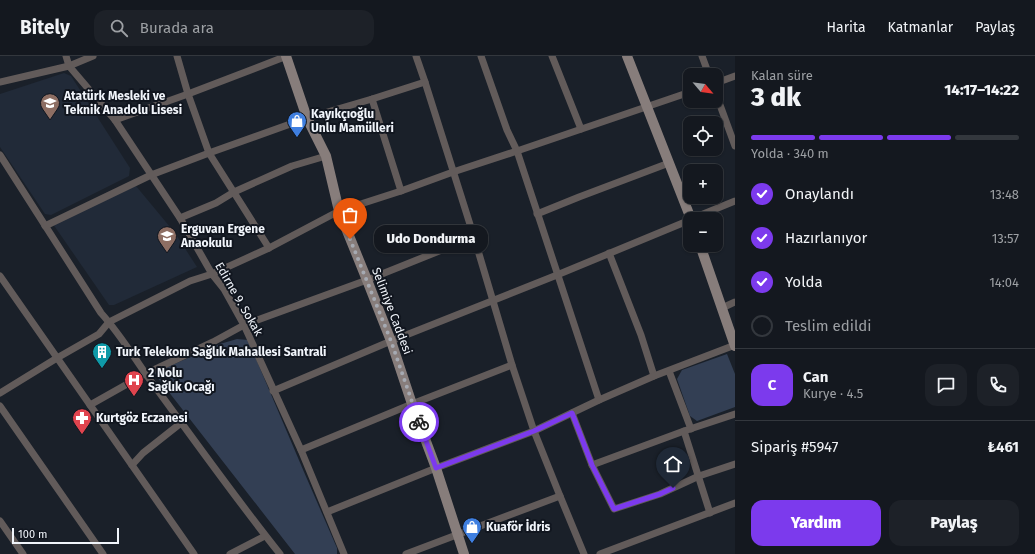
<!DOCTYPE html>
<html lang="tr">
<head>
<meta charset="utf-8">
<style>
  body { margin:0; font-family:"Fira Sans",sans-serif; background:#1d2128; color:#f1f3f6; height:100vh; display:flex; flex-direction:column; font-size:15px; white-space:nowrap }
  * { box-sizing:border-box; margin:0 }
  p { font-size:13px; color:#9da0a4 }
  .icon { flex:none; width:22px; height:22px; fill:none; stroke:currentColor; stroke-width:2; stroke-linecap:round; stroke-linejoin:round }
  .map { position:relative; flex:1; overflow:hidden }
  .panel { display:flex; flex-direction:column; background:#14181f; width:300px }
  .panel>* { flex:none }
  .needle { width:26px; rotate:119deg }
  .tools { position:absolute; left:683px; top:12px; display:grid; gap:8px }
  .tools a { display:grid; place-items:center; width:40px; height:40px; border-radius:8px; background:#14181f; box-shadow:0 1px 3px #0004,0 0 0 1px #33373d; font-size:20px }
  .scale { position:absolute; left:12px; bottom:10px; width:107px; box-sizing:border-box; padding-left:4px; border:2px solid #f1f5fb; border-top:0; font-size:11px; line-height:14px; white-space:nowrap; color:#f1f5fb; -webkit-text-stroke:3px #11161f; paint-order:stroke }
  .pin { position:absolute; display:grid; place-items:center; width:34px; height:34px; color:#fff; margin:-41px -17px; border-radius:50% 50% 50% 0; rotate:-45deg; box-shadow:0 0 4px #0007 }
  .pin .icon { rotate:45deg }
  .courier { position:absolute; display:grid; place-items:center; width:40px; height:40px; margin:-20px; border:3px solid #7c3aed; border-radius:50%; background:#fff; color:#222; box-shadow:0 1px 5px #0007 }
  .bubble { position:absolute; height:28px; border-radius:12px; background:#14181f; box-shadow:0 1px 3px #0004,0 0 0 1px #33373d; font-size:13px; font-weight:800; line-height:28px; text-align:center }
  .overview em { font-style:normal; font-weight:800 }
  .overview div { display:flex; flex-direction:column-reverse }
  .overview { display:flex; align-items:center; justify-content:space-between; height:68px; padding:0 16px }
  h1 { font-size:26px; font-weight:800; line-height:30px }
  .bar { display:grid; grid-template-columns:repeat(4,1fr); gap:6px 4px; align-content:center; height:48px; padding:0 16px }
  .bar i { height:5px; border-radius:3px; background:#33373d }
  .bar .selected { background:#7c3aed }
  .bar p { grid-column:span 4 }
  .line { display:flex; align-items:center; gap:10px; padding:0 16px; border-top:1px solid #33373d }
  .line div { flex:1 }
  .round { display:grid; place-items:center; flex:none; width:42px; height:42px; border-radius:12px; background:#1d2128 }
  ol { padding:0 16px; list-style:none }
  li { display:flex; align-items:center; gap:12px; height:44px }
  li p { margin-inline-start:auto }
  li .icon { padding:4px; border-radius:50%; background:#7c3aed; color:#fff; stroke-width:4 }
  li:last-child { color:#9da0a4 }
  li i { width:22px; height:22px; border:2px solid #33373d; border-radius:50% }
  .action { display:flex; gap:8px; margin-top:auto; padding:8px 16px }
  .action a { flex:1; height:46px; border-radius:12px; background:#7c3aed; color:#fff; font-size:16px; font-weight:800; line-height:46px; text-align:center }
  .action a+a { background:#1d2128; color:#f1f3f6 }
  header { display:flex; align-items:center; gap:24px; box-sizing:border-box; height:56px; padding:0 20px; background:#14181f; border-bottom:1px solid #33373d }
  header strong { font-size:19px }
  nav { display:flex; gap:22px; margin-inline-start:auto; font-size:14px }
  .search { width:280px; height:36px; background:#1d2128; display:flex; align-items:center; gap:10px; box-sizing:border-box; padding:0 14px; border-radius:12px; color:#9da0a4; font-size:15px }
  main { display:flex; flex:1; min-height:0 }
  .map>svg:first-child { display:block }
  .built { fill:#212a38 }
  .green { fill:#333f54 }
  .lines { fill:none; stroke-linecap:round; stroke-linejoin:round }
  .street { stroke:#625b5a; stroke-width:7 }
  .secondary { stroke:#877d7b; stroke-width:10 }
  .done { stroke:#a6aab2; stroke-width:4; stroke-dasharray:0 7.2 }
  .route { stroke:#7c3aed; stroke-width:5 }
  .labels { text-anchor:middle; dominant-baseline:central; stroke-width:4; stroke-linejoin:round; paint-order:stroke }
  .poi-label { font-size:12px; font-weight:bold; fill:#f1f5fb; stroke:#11161f; text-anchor:start }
  .street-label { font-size:12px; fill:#f1f5fb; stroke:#11161f }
</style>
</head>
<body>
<header>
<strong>Bitely</strong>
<div class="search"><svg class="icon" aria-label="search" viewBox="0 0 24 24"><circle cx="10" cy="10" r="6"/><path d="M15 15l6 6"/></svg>Burada ara</div>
<nav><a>Harita</a><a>Katmanlar</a><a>Paylaş</a></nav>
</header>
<main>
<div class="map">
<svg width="735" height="498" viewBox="0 0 735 498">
  <rect width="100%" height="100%" fill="#1a2029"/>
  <g class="built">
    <polygon points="64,17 71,20 130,112 129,120 51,159 45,158 0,91 0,38"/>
    <polygon points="136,130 175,177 197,211 114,249 109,249 53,168"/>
  </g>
  <g class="green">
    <polygon points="237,283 248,284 304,416 337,492 337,498 295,498 154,317 220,288"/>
    <polygon points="727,298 735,318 735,351 697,365 690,360 677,323 682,314"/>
  </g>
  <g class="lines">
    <g class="street">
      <polyline points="66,0 69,10 115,64 180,162 212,218 224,233 244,269 301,394 344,498"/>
      <polyline points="177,0 188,38 209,97 269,192"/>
      <polyline points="416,0 425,26 474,181 512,309 534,375 560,440 584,498"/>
      <polyline points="481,0 507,74 517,95 599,344"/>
      <polyline points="552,0 581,73"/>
      <polyline points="702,0 709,19"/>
      <polyline points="0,26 69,10 93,0"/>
      <polyline points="716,27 735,20"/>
      <polyline points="716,38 735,90"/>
      <polyline points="372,43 401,135"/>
      <polyline points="115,64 188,38 287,0"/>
      <path d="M0 99 101 257C121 279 136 305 153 328 195 385 236 443 280 498"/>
      <polyline points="537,158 579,141 669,107"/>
      <polyline points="180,162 216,147 234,136 292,110 326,100"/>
      <polyline points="691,163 735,145"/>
      <polyline points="45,170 151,119 209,97 307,62 372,43 425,26"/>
      <polyline points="609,197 641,279 654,320"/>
      <polyline points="0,220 194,498"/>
      <polyline points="722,252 735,246"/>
      <polyline points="669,315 691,373"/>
      <polyline points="273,335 391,285 557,219 690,164"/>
      <polyline points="0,337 57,302 99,278 109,266 190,225 212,218 269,192 339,155 401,135 453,116 517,95 690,36"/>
      <polyline points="90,349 145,318 213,286 244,269 367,224 474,181"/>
      <polyline points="0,350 103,498"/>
      <polyline points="572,357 592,409 614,453 660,438 699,420 735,408"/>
      <polyline points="684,375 710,457"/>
      <polyline points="301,394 412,348 512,309"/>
      <polyline points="132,409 143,397 181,367"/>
      <polyline points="592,409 684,375 735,358"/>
      <polyline points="327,456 436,412 534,375 599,344 654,320 735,289"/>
      <polyline points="0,465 23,498"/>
      <polyline points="230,498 265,480"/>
      <polyline points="406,498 560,440"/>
      <polyline points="600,498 735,447"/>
    </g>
    <g class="secondary">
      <polyline points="286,0 307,62 326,100 339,155 367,224 391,285 412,348 436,412 464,498"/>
      <polyline points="627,0 691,163"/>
      <polyline points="700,189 735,290"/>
    </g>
  </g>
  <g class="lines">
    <polyline class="done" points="350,183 391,285 419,366"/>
    <polyline class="route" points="419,366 436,412 534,375 572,357 592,409 614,453 660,438 673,432"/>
  </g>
  <defs>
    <g id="school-pin" transform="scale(1)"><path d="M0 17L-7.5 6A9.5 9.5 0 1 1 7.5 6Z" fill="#8d6e63" stroke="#11161f"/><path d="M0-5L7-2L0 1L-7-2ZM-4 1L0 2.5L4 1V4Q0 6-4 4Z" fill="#fff"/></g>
    <g id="shop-pin" transform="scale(1)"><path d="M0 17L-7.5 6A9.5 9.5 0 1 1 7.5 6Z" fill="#3f7fe0" stroke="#11161f"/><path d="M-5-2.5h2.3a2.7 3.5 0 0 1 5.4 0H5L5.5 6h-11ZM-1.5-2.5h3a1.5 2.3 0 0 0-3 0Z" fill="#fff"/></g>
    <g id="building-pin" transform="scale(1)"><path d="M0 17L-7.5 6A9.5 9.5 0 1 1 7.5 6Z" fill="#0f9aa8" stroke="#11161f"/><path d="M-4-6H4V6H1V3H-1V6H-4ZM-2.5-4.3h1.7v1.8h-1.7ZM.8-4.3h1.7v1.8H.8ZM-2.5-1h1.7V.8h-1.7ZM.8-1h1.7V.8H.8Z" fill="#fff"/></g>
    <g id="hospital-pin" transform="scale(1)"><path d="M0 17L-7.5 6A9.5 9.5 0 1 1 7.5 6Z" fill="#e0444e" stroke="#11161f"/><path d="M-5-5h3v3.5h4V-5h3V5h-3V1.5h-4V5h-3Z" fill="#fff"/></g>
    <g id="pharmacy-pin" transform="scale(1)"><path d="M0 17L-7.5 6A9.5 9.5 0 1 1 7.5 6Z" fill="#e0444e" stroke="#11161f"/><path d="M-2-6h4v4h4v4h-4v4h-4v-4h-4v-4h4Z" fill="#fff"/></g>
  </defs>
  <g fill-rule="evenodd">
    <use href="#school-pin" x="50" y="47"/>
    <use href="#shop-pin" x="297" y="65"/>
    <use href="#school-pin" x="167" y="180"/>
    <use href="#building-pin" x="102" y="296"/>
    <use href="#hospital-pin" x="134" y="324"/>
    <use href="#pharmacy-pin" x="82" y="362"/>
    <use href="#shop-pin" x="472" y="471"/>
  </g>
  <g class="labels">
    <g class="poi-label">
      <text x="64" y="40">Atatürk Mesleki ve<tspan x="64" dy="14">Teknik Anadolu Lisesi</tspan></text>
      <text x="311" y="58">Kayıkçıoğlu<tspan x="311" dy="14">Unlu Mamülleri</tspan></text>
      <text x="181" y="173">Erguvan Ergene<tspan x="181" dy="14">Anaokulu</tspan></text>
      <text x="116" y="296">Turk Telekom Sağlık Mahallesi Santrali</text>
      <text x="148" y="317">2 Nolu<tspan x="148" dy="14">Sağlık Ocağı</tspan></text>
      <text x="96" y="362">Kurtgöz Eczanesi</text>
      <text x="486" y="471">Kuaför İdris</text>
    </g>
    <g class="street-label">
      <text transform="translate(239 243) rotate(60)">Edirne 9. Sokak</text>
      <text transform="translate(392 255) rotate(69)">Selimiye Caddesi</text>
    </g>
  </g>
</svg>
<div class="tools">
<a><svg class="needle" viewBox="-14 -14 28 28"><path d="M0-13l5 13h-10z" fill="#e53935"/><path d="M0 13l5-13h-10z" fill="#9da0a4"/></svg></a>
<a><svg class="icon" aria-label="locate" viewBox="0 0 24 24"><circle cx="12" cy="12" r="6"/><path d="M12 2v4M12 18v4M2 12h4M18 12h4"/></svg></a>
<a>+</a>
<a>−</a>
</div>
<div class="scale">100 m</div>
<div class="pin" style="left:350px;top:183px;background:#ea580c"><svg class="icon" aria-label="bag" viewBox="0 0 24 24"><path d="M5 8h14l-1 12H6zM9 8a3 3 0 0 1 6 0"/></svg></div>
<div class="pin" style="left:673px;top:432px;background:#1f2937"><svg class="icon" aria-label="home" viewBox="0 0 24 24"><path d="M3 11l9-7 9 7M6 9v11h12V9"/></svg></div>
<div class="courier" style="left:419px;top:366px"><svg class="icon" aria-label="bike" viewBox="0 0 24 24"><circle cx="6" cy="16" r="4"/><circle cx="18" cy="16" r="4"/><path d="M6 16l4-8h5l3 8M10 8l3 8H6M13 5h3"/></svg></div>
<div class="bubble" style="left:374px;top:169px;width:114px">Udo Dondurma</div>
</div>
<section class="panel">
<div class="overview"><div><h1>3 dk</h1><p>Kalan süre</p></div><em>14:17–14:22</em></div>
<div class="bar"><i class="selected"></i><i class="selected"></i><i class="selected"></i><i></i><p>Yolda · 340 m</p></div>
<ol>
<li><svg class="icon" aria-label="check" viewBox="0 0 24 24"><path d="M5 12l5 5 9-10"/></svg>Onaylandı<p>13:48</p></li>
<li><svg class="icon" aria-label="check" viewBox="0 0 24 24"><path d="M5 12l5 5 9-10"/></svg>Hazırlanıyor<p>13:57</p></li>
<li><svg class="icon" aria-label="check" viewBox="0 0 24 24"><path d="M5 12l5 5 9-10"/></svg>Yolda<p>14:04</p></li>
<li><i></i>Teslim edildi</li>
</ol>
<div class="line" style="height:72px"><b class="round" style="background:#7c3aed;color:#fff">C</b><div><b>Can</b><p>Kurye · 4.5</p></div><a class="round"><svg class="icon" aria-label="chat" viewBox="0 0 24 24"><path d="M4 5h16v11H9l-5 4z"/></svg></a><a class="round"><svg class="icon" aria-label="phone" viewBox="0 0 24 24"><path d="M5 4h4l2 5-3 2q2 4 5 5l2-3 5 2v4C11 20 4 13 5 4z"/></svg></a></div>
<div class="line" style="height:52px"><div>Sipariş #5947</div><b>₺461</b></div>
<div class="action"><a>Yardım</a><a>Paylaş</a></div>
</section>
</main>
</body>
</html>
